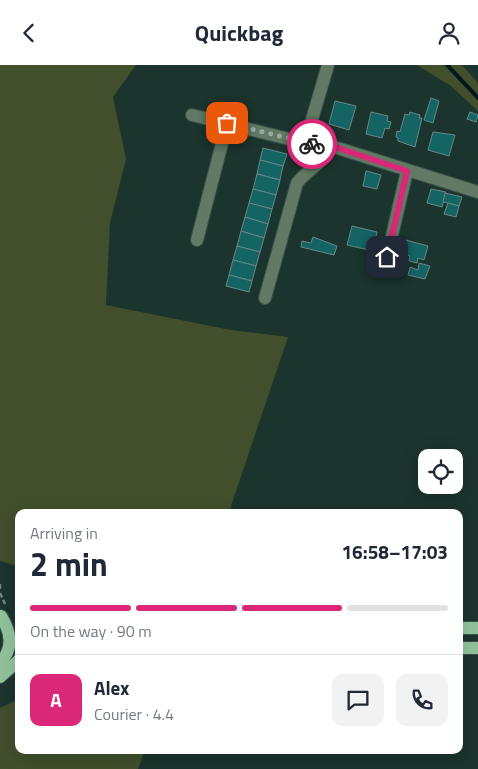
<!DOCTYPE html>
<html lang="en">
<head>
<meta charset="utf-8">
<style>
  body { margin:0; font-family:"Titillium Web",sans-serif; background:#f2f2f3; color:#1f2937; height:100vh; display:flex; flex-direction:column; font-size:19px; white-space:nowrap }
  * { box-sizing:border-box; margin:0 }
  p { font-size:16px; color:#747a83 }
  .icon { flex:none; width:28px; height:28px; fill:none; stroke:currentColor; stroke-width:2; stroke-linecap:round; stroke-linejoin:round }
  .map { position:relative; flex:1; overflow:hidden }
  .drawer { position:absolute; left:15px; top:444px; width:448px; height:245px; display:flex; flex-direction:column; background:#fff; border-radius:10px; box-shadow:0 5px 20px #0002 }
  .drawer>* { flex:none }
  .fabs { position:absolute; left:418px; top:384px; display:grid; gap:10px }
  .fabs a { display:grid; place-items:center; width:45px; height:45px; border-radius:10px; background:#fff; box-shadow:0 5px 20px #0002; font-size:25px }
  .pin { position:absolute; display:grid; place-items:center; width:42px; height:42px; color:#fff; margin:-21px; border-radius:10px; box-shadow:0 2px 8px #0006 }
  .courier { position:absolute; display:grid; place-items:center; width:50px; height:50px; margin:-25px; border:4px solid #db2777; border-radius:50%; background:#fff; color:#222; box-shadow:0 1px 6px #0007 }
  .summary em { font-style:normal; font-weight:700 }
  .summary div { display:flex; flex-direction:column-reverse }
  .summary { display:flex; align-items:center; justify-content:space-between; height:85px; padding:0 15px }
  h1 { font-size:32px; font-weight:700; line-height:38px }
  .bar { display:grid; grid-template-columns:repeat(4,1fr); gap:8px 5px; align-content:center; height:60px; padding:0 15px }
  .bar i { height:6px; border-radius:4px; background:#e0e1e3 }
  .bar .on { background:#db2777 }
  .bar p { grid-column:span 4 }
  .line { display:flex; align-items:center; gap:12px; padding:0 15px; border-top:1px solid #e0e1e3 }
  .line div { flex:1 }
  .round { display:grid; place-items:center; flex:none; width:52px; height:52px; border-radius:10px; background:#f2f2f3 }
  header { display:flex; justify-content:space-between; align-items:center; height:65px; padding:0 15px; background:#fff; font-size:22px; font-weight:700 }
  .map>svg:first-child { display:block }
  .green { fill:#414f2c }
  .lines { fill:none; stroke-linecap:round; stroke-linejoin:round }
  .stream { stroke:#00181f; stroke-width:4 }
  .building { fill:#156464; stroke:#698787 }
  .minor-casing { stroke:#39514a; stroke-width:14 }
  .major-casing { stroke:#39514a; stroke-width:14 }
  .path { stroke:#71867f; stroke-width:2.5; stroke-dasharray:5 2.5; stroke-linecap:butt }
  .minor { stroke:#617965; stroke-width:12 }
  .major { stroke:#92c39b; stroke-width:12 }
  .done { stroke:#96a9a3; stroke-width:5; stroke-dasharray:0 9 }
  .route { stroke:#db2777; stroke-width:6 }
</style>
</head>
<body>
<header><svg class="icon" aria-label="back" viewBox="0 0 24 24"><path d="M15 5l-7 7 7 7"/></svg>Quickbag<svg class="icon" aria-label="person" viewBox="0 0 24 24"><circle cx="12" cy="8" r="4"/><path d="M4 21q1-7 8-7t8 7"/></svg></header>
<div class="map">
<svg width="478" height="704" viewBox="0 0 478 704">
  <rect width="100%" height="100%" fill="#1b342d"/>
  <g class="green">
    <polygon points="0,0 136,0 113,32 126,94 110,158 106,240 231,265 288,272 229,447 19,448 19,509 14,500 0,496"/>
    <polygon points="417,0 462,0 478,18 478,46 451,21"/>
    <polygon points="19,634 19,685 145,685 138,704 0,704 0,643"/>
  </g>
  <g class="lines">
    <polyline class="stream" points="447,0 478,33"/>
  </g>
  <g class="building">
    <polygon points="431,33 439,36 433,58 424,55"/>
    <polygon points="335,36 356,41 349,65 329,59"/>
    <polygon points="371,47 388,51 387,56 391,57 389,64 385,63 382,73 366,69"/>
    <polygon points="410,47 420,50 419,53 422,53 415,82 398,76 398,73 396,72 397,66 400,67 405,49 409,50"/>
    <polygon points="470,47 478,50 476,57 467,54"/>
    <polygon points="433,67 455,70 449,91 428,85"/>
    <polygon points="263,83 287,89 283,101 260,95"/>
    <polygon points="260,95 283,101 280,115 257,109"/>
    <polygon points="366,106 381,110 377,124 363,121"/>
    <polygon points="257,109 280,115 276,130 253,124"/>
    <polygon points="253,124 276,130 272,144 249,138"/>
    <polygon points="431,124 446,127 442,142 427,138"/>
    <polygon points="445,128 462,132 459,141 443,137"/>
    <polygon points="249,138 272,144 268,159 245,152"/>
    <polygon points="448,138 459,141 456,152 444,149"/>
    <polygon points="245,152 268,159 264,173 241,166"/>
    <polygon points="352,161 377,167 373,186 347,180"/>
    <polygon points="241,166 264,173 260,187 237,181"/>
    <polygon points="313,172 337,181 334,190 301,182 302,176 311,178"/>
    <polygon points="406,175 428,181 424,195 418,193 417,198 409,196 410,191 403,189"/>
    <polygon points="237,181 260,187 256,201 233,195"/>
    <polygon points="233,195 256,201 252,216 229,210"/>
    <polygon points="419,198 430,201 425,214 408,210 410,202 418,205"/>
    <polygon points="229,210 252,216 249,227 226,221"/>
  </g>
  <g class="lines">
    <g class="minor-casing">
      <g id="minor">
        <polyline points="192,50 305,78 331,81 478,127"/>
        <polyline points="305,78 328,0"/>
        <polyline points="197,175 227,59"/>
        <polyline points="387,192 407,106"/>
        <path d="M265 233 297 118C309 103 324 98 331 81"/>
      </g>
    </g>
    <g class="major-casing">
      <g id="major">
        <polyline points="459,563 478,563"/>
        <polyline points="459,583 478,583"/>
        <path d="M0 598C14 583 11 567 1 551"/>
        <polyline points="0,612 19,595"/>
      </g>
    </g>
    <g class="path">
      <polyline points="0,519 0,524"/>
      <polyline points="0,528 5,539"/>
    </g>
    <use href="#minor" class="minor"/>
    <use href="#major" class="major"/>
  </g>
  <g class="lines">
    <polyline class="done" points="227,58 312,79"/>
    <polyline class="route" points="312,79 332,81 407,106 387,192"/>
  </g>
</svg>
<div class="fabs">
<a><svg class="icon" aria-label="locate" viewBox="0 0 24 24"><circle cx="12" cy="12" r="6"/><path d="M12 2v4M12 18v4M2 12h4M18 12h4"/></svg></a>
</div>
<div class="pin" style="left:227px;top:58px;background:#ea580c"><svg class="icon" aria-label="bag" viewBox="0 0 24 24"><path d="M5 8h14l-1 12H6zM9 8a3 3 0 0 1 6 0"/></svg></div>
<div class="pin" style="left:387px;top:192px;background:#1f2937"><svg class="icon" aria-label="home" viewBox="0 0 24 24"><path d="M3 11l9-7 9 7M6 9v11h12V9"/></svg></div>
<div class="courier" style="left:312px;top:79px"><svg class="icon" aria-label="bike" viewBox="0 0 24 24"><circle cx="6" cy="16" r="4"/><circle cx="18" cy="16" r="4"/><path d="M6 16l4-8h5l3 8M10 8l3 8H6M13 5h3"/></svg></div>
<section class="drawer">
<div class="summary"><div><h1>2 min</h1><p>Arriving in</p></div><em>16:58–17:03</em></div>
<div class="bar"><i class="on"></i><i class="on"></i><i class="on"></i><i></i><p>On the way · 90 m</p></div>
<div class="line" style="height:90px"><b class="round" style="background:#db2777;color:#fff">A</b><div><b>Alex</b><p>Courier · 4.4</p></div><a class="round"><svg class="icon" aria-label="chat" viewBox="0 0 24 24"><path d="M4 5h16v11H9l-5 4z"/></svg></a><a class="round"><svg class="icon" aria-label="phone" viewBox="0 0 24 24"><path d="M5 4h4l2 5-3 2q2 4 5 5l2-3 5 2v4C11 20 4 13 5 4z"/></svg></a></div>
</section>
</div>
</body>
</html>
